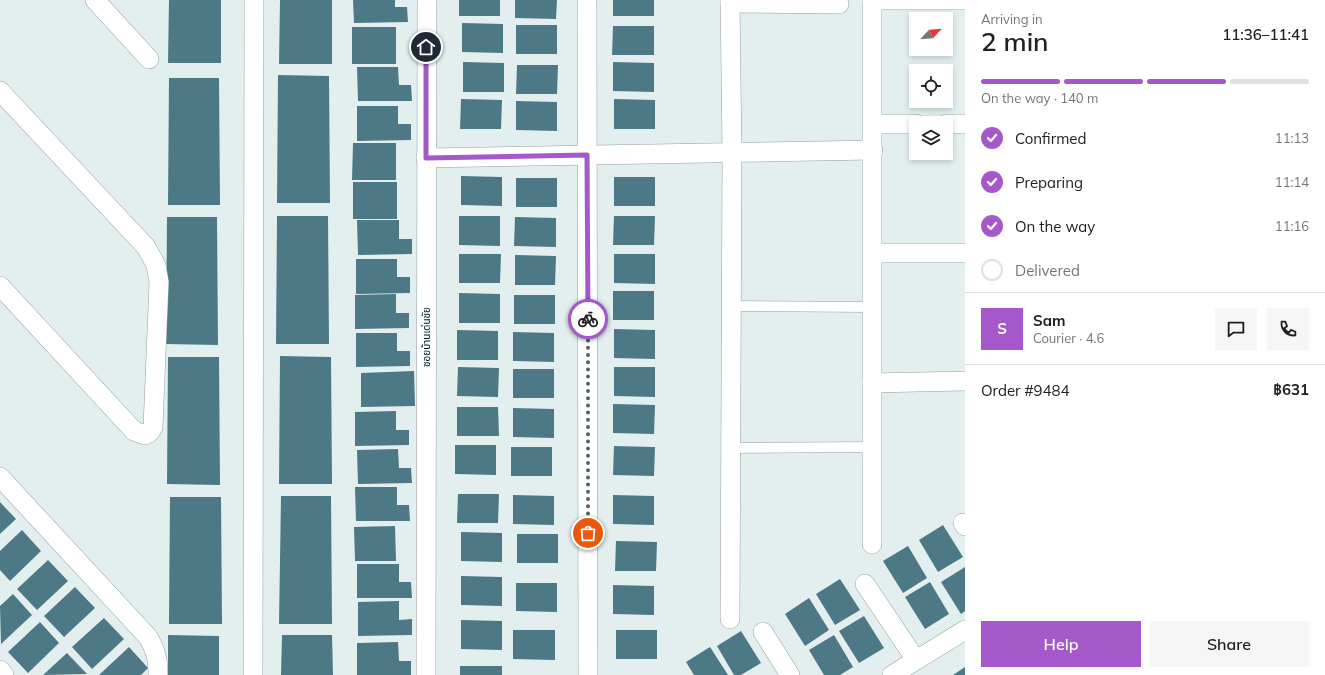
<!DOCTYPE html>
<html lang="en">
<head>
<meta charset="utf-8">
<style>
  body { margin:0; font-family:Mulish,"Noto Sans Thai",sans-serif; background:#f6f6f6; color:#202124; height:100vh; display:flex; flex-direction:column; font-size:15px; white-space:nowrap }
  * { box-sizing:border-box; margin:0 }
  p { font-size:13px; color:#757577 }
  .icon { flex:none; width:22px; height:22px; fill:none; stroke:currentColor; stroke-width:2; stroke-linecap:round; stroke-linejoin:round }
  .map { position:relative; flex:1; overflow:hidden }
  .panel { display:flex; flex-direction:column; background:#fff; width:360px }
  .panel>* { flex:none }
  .needle { width:26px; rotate:64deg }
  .buttons { position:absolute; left:909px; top:12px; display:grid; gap:8px }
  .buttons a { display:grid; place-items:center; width:44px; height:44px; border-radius:0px; background:#fff; box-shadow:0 2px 6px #0003; font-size:20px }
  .pin { position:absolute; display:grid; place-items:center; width:34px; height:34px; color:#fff; margin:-17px; border:2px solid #fff; border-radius:50%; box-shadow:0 1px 4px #0007 }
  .courier { position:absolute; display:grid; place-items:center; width:40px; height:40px; margin:-20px; border:3px solid #a558c9; border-radius:50%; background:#fff; color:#222; box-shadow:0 1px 5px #0007 }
  .head em { font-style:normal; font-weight:600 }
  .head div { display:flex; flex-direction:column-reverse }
  .head { display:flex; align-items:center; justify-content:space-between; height:68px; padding:0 16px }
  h1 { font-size:26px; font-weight:600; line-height:30px }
  .bar { display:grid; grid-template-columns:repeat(4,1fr); gap:6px 4px; align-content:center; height:48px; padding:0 16px }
  .bar i { height:5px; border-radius:3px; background:#e0e0e0 }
  .bar .on { background:#a558c9 }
  .bar p { grid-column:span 4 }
  .line { display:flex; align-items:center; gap:10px; padding:0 16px; border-top:1px solid #e0e0e0 }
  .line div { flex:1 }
  .round { display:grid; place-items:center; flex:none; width:42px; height:42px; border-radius:0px; background:#f6f6f6 }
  ol { padding:0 16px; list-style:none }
  li { display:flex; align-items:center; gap:12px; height:44px }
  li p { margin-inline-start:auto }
  li .icon { padding:4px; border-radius:50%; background:#a558c9; color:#fff; stroke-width:4 }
  li:last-child { color:#757577 }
  li i { width:22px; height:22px; border:2px solid #e0e0e0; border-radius:50% }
  .cta { display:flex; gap:8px; margin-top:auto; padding:8px 16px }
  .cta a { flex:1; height:46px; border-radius:0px; background:#a558c9; color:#fff; font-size:16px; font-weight:600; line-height:46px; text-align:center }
  .cta a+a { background:#f6f6f6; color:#202124 }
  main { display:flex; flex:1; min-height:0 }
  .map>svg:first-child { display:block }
  .building { fill:#4c7985 }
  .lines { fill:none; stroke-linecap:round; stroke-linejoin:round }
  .lane-casing { stroke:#939f9e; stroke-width:11 }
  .street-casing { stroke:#939f9e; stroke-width:20 }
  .lane { stroke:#fff; stroke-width:10 }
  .street { stroke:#fff; stroke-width:19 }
  .done { stroke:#5a6161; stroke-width:4; stroke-dasharray:0 7.2 }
  .route { stroke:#a558c9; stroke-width:5 }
  .labels { text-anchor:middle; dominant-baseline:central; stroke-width:3; stroke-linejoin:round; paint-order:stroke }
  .street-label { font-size:10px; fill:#101414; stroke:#f0fdfc }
</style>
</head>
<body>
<main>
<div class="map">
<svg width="965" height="675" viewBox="0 0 965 675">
  <rect width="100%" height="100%" fill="#e3efef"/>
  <g class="building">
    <polygon points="169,0 221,0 221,63 168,63"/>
    <polygon points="280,0 332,0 332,64 279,64"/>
    <polygon points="353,0 395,0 395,7 407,7 408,22 354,23"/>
    <rect x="459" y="0" width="41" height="16"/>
    <polygon points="515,0 557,0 556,19 515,18"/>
    <rect x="613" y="0" width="41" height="16"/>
    <polygon points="462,23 503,24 503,53 462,52"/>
    <rect x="516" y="25" width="41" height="29"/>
    <polygon points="613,26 654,26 654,55 612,55"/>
    <rect x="352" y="27" width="44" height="37"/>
    <polygon points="463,62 504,63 504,92 463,92"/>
    <polygon points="613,62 654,63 654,92 613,91"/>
    <polygon points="517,65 558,65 557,94 516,94"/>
    <polygon points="357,67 398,67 399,85 411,85 412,101 358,101"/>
    <polygon points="278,75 329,76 330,203 277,203"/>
    <polygon points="169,78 219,78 220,205 168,205"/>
    <polygon points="461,99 502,100 501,129 460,129"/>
    <polygon points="614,99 655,100 655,129 614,129"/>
    <polygon points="516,101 557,102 557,131 516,130"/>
    <polygon points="357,106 398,106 398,124 411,124 411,140 357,141"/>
    <polygon points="353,143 396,143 396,180 352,180"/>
    <polygon points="461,176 502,177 502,206 461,205"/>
    <rect x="614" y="177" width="41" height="29"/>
    <rect x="516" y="178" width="41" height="29"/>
    <rect x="353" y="182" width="44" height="37"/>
    <polygon points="277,216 328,216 329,344 276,344"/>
    <polygon points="459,216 500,216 500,246 459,245"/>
    <polygon points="614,216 655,216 654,245 613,245"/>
    <polygon points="167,217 217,217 218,345 166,344"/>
    <polygon points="515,217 556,218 556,247 514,246"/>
    <polygon points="357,220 399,220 399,239 412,239 412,254 358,255"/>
    <polygon points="459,254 501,254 500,283 459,283"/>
    <polygon points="614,254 655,254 655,284 614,283"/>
    <polygon points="515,255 556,256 555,285 515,285"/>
    <polygon points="356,259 397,259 397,277 410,277 410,293 356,294"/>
    <rect x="613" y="291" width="41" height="29"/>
    <polygon points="459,293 500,294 500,323 459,323"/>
    <polygon points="396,294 396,313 409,313 409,328 355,329 355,295"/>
    <rect x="514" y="295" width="41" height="29"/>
    <polygon points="614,329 655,330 655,359 614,358"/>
    <polygon points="457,330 498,331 498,360 457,360"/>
    <polygon points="513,332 554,333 554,362 513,361"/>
    <polygon points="356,333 397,333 397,351 410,351 410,366 356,367"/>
    <polygon points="280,356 331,357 332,484 279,484"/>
    <polygon points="168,357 219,357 220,485 167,484"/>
    <polygon points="458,367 499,368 498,397 457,396"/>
    <polygon points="614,367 655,367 655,397 614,396"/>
    <rect x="513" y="369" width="41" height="29"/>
    <polygon points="414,371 415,406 361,407 361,373"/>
    <polygon points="613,404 655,405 654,434 613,433"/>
    <polygon points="457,407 498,407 499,436 457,436"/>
    <polygon points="513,408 554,409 554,438 513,437"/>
    <polygon points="396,411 396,430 409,430 409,445 355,446 355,412"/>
    <polygon points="455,445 496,445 496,475 455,474"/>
    <polygon points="614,446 655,447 654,476 613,475"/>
    <rect x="511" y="447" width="41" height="29"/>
    <polygon points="398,449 399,468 411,468 412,483 358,484 357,450"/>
    <polygon points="355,487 397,487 397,505 409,505 410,521 356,521"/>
    <polygon points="458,494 499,494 498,523 457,523"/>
    <polygon points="513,495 554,496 554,525 513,524"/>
    <polygon points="613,495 654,496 654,525 613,524"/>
    <polygon points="281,496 331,496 332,624 279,624"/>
    <polygon points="170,497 221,497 222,624 169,624"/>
    <polygon points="0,502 16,519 0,534"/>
    <polygon points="943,525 963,557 938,572 919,540"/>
    <polygon points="395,526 396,561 355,561 354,527"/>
    <polygon points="22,530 41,551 10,581 0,570 0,551"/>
    <polygon points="461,532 502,533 502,562 461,561"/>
    <rect x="517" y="534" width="41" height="29"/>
    <polygon points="616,541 657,542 656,571 615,571"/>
    <polygon points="908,546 927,578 903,593 883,561"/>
    <polygon points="48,560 68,581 37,610 17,589"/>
    <polygon points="357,564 399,564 399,582 411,582 412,598 357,598"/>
    <polygon points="965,567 965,611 961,614 941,582"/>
    <polygon points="461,576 502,577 502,606 461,605"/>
    <polygon points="840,579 860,610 835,625 816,594"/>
    <polygon points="930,582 949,614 925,629 905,597"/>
    <polygon points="516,583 557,583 557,612 516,611"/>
    <polygon points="613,585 654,586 654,615 613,614"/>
    <polygon points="75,587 95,608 64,637 44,616"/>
    <polygon points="13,594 32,615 1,644 0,606"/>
    <polygon points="809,598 829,630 805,646 785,614"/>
    <polygon points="399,601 399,620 412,619 412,635 358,636 358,602"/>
    <polygon points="864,616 884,648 859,663 839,631"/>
    <polygon points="104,618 124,639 92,669 72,647"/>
    <polygon points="461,620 502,621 502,650 461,649"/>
    <polygon points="40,622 59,643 28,673 8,652"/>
    <polygon points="513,630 555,630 555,660 513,659"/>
    <rect x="616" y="630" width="41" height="29"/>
    <polygon points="741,631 761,663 741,675 734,675 717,646"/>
    <polygon points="168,635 219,636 219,675 168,675"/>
    <polygon points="282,635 332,635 333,675 281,675"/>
    <polygon points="834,635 853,667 840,675 824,675 809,650"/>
    <polygon points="398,642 399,661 411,661 411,675 357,675 357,643"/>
    <polygon points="129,647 148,668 141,675 99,675"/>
    <polygon points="710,647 728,675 694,675 686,662"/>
    <polygon points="67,653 87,674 43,675"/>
    <rect x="460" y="666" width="42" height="9"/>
    <polygon points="965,667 965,675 953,675"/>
  </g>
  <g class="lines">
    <g class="lane-casing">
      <g id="lane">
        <polyline points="731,306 871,307"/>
        <polyline points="730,448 871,447"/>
      </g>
    </g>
    <g class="street-casing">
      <g id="street">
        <polyline points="95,0 149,59"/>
        <polyline points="587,0 588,675"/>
        <polyline points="730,0 732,152 730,619"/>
        <polyline points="872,0 872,544"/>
        <polyline points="872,0 965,0"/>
        <polyline points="730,3 839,4"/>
        <polyline points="0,91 146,247 156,265 159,282 153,427 150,432 145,435 134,431 0,286"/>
        <polyline points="873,124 916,124"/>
        <polyline points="946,124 965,124"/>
        <polyline points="426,158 873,150"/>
        <polyline points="873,253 965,253"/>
        <polyline points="872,383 965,381"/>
        <path d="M0 477 148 637C156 651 158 659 158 675"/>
        <polyline points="963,523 965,526"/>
        <polyline points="865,584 916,660"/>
        <polyline points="763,632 790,675"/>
        <polyline points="0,670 4,675"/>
        <polyline points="253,675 254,0"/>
        <polyline points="426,675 427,0"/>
        <polyline points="892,675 965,630"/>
      </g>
    </g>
    <use href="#lane" class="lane"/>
    <use href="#street" class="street"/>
  </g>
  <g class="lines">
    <polyline class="done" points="588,319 588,533"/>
    <polyline class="route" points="426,47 426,158 587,155 588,319"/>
  </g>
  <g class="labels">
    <g class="street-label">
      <text transform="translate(426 337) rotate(-90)">ซอยบ้านเด่นชัย</text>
    </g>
  </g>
</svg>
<div class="buttons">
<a><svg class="needle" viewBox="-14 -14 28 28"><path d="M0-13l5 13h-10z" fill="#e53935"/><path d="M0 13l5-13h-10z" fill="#757577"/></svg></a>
<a><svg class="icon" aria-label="locate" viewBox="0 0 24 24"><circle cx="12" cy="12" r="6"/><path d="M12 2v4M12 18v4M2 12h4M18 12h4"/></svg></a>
<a><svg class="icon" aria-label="layers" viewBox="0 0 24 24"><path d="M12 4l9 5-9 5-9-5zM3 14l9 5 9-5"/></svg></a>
</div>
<div class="pin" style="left:588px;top:533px;background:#ea580c"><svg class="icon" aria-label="bag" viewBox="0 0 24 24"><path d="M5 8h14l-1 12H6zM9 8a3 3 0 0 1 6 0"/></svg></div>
<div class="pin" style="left:426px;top:47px;background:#1f2937"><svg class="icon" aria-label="home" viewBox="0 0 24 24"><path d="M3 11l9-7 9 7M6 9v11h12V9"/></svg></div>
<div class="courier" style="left:588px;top:319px"><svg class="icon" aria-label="bike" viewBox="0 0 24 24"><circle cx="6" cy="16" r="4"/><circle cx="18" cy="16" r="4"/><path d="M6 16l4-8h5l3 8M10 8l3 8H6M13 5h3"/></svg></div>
</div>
<section class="panel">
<div class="head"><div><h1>2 min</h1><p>Arriving in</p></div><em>11:36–11:41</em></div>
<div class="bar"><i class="on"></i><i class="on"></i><i class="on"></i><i></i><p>On the way · 140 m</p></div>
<ol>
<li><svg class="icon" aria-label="check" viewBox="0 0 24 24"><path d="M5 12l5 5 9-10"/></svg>Confirmed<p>11:13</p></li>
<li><svg class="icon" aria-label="check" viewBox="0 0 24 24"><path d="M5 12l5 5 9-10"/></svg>Preparing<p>11:14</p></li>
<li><svg class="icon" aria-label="check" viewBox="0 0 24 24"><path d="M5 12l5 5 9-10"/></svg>On the way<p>11:16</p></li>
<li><i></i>Delivered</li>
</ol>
<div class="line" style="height:72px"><b class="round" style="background:#a558c9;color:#fff">S</b><div><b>Sam</b><p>Courier · 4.6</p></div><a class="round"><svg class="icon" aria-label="chat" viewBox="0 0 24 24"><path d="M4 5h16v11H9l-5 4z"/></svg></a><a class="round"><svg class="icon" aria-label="phone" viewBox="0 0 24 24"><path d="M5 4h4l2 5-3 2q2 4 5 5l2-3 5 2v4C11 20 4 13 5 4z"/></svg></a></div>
<div class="line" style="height:52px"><div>Order #9484</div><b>฿631</b></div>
<div class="cta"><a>Help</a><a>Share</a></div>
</section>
</main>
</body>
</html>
